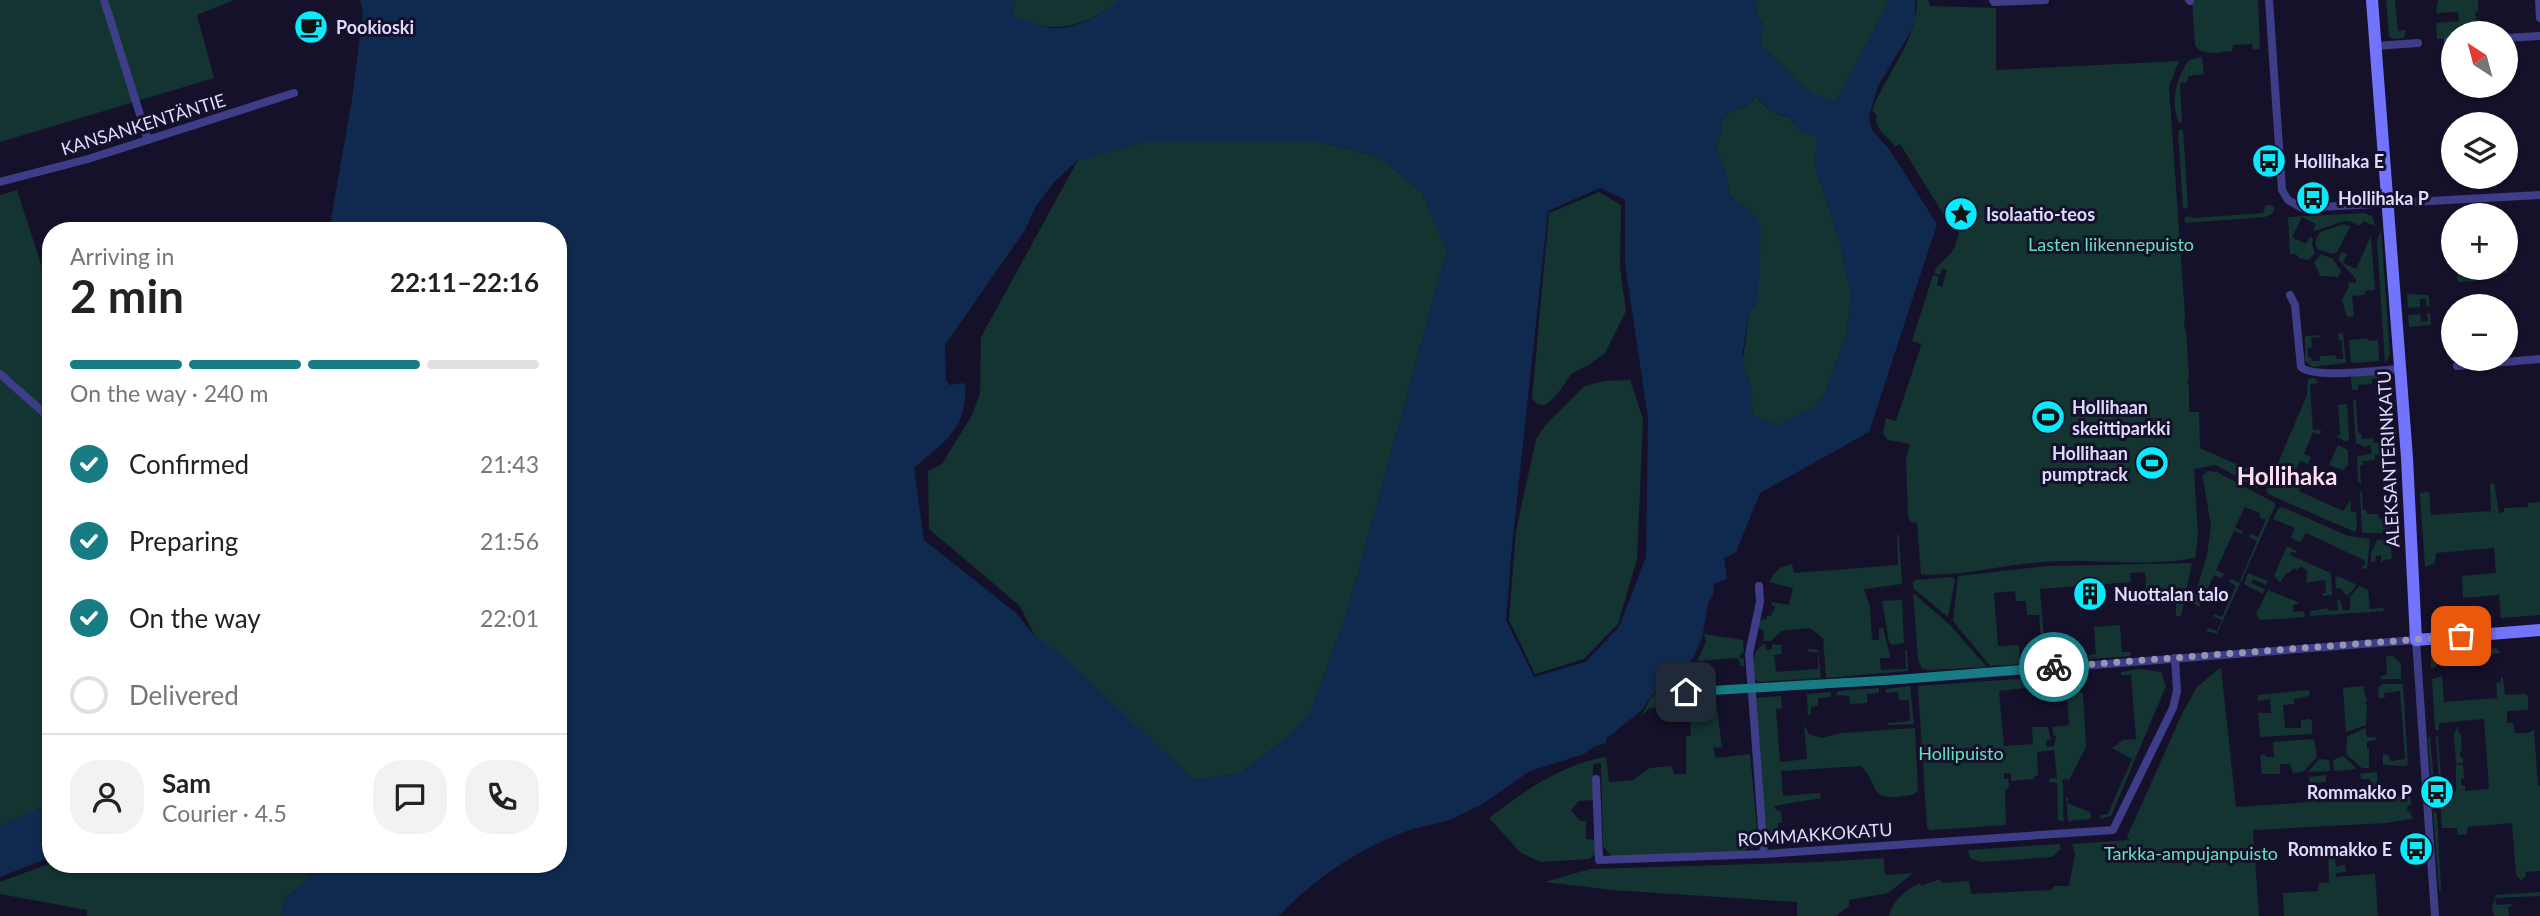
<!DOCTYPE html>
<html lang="en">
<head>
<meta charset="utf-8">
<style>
  body { margin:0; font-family:Lato,sans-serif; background:#f2f2f2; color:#222; height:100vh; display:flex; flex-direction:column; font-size:26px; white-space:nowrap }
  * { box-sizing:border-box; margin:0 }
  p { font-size:23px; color:#767676 }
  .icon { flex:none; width:38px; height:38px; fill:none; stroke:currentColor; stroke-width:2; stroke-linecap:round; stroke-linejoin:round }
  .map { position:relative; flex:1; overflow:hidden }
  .panel { position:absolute; left:42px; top:222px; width:525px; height:651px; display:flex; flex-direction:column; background:#fff; border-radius:28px; box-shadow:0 2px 5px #0004 }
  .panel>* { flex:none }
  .needle { width:46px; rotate:324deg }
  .controls { position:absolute; left:2441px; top:21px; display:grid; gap:14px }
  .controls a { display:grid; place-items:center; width:77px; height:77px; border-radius:50%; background:#fff; box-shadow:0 2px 5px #0004; font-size:35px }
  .pin { position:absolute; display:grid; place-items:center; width:60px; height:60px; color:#fff; margin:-30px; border-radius:14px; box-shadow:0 4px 10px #0006 }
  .courier { position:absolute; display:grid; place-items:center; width:70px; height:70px; margin:-35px; border:5px solid #177c84; border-radius:50%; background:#fff; color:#222; box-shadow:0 2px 9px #0007 }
  .headline em { font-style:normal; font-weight:700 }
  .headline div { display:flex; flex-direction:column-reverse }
  .headline { display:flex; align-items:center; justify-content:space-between; height:119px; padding:0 28px }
  h1 { font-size:46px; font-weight:700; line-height:52px }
  .bar { display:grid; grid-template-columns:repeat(4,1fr); gap:10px 7px; align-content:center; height:84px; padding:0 28px }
  .bar i { height:9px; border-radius:5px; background:#e0e0e0 }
  .bar .on { background:#177c84 }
  .bar p { grid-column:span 4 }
  .line { display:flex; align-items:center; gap:18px; padding:0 28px; border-top:2px solid #e0e0e0 }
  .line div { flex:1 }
  .round { display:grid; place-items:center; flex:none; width:74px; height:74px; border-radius:28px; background:#f2f2f2 }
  ol { padding:0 28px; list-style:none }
  li { display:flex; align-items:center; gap:21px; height:77px }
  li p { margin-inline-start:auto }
  li .icon { padding:7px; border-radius:50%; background:#177c84; color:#fff; stroke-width:4 }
  li:last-child { color:#767676 }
  li i { width:38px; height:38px; border:4px solid #e0e0e0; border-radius:50% }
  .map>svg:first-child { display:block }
  .green { fill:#143432 }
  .water { fill:#102a4f; fill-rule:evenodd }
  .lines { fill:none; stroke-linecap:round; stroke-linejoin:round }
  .minor { stroke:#3d3d88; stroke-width:8 }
  .secondary { stroke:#7374fd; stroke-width:12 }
  .done { stroke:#9894b4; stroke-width:7; stroke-dasharray:0 12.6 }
  .route { stroke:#177c84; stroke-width:9 }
  .labels { text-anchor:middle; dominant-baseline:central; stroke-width:6; stroke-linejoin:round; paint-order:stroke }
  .poi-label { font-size:18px; font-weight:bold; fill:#dedbff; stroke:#15112a; text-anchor:start }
  .street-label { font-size:18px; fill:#dedbff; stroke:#15112a }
  .park-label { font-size:18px; fill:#66dfbd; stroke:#15112a }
  .district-label { font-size:24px; font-weight:bold; fill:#ffddf3; stroke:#15112a }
</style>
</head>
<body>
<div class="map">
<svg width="2540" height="916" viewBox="0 0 2540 916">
  <rect width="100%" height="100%" fill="#15112a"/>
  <g class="green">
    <polygon points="0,0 234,0 197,15 214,78 0,142"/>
    <path d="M1015 0H1117L1118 1C1097 19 1067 32 1039 25 1030 23 1022 18 1013 16Z"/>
    <path d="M1755 0H1890L1836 101C1804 99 1783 63 1760 44L1763 24 1758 18Z"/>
    <path d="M1917 0H1928L1930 6 1996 8V70L2179 61 2169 87 2185 316 2184 328 2186 329 2189 376 2187 384 2189 385V412H2199L2200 448 2263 476 2257 488 2216 465 2194 469 2198 535 2195 558C2143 568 2086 557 2033 563 1996 566 1959 577 1921 574L1917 523 1910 522 1908 515 1906 459 1910 444 1888 440 1883 434 1886 418 1896 421 1920 349 1921 344 1912 341 1933 275 1939 277 1937 285 1942 287 1947 270 1942 269 1940 275 1934 273C1938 261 1948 260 1953 250 1956 246 1957 238 1959 233L1947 220 1900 144 1895 146C1887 136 1873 128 1877 115L1872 111C1886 73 1917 42 1917 0Z"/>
    <path d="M2192 0H2258L2260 49 2253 50 2252 44 2233 45 2232 51C2220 52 2202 57 2195 45Z"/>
    <polygon points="2386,0 2395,0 2398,31 2406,30 2404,38 2393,39 2389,36"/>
    <polygon points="2438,0 2478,0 2478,11 2475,12 2476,20 2479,20 2478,33 2475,33 2474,26 2463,27 2463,33 2454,33 2452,38 2437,39 2436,23 2459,21 2458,12 2436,13"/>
    <path d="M2202 57 2204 74 2188 76 2187 82 2180 83 2182 122 2179 123C2170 101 2176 79 2189 60Z"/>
    <path d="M1756 96C1764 107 1775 115 1789 117L1795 125 1818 136 1815 164 1840 244 1851 294 1846 336 1827 388 1816 406 1781 424 1775 425 1754 416 1750 398 1752 395 1749 391 1752 388 1742 366 1750 309 1755 306 1759 222 1750 210 1736 202 1730 195 1724 167 1716 149 1721 133 1722 122 1728 113 1747 106Z"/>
    <polygon points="2183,129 2188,207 2185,209 2183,208 2178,131"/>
    <polygon points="1147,142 1319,142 1379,157 1421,191 1447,250 1348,609 1310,714 1288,737 1242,772 1194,780 1035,636 1020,606 929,529 928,471 942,464 972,415 980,394 981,337 1078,160"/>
    <polygon points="17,190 51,295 51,803 0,826 0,195"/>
    <polygon points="1599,192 1621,205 1620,267 1626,311 1605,353 1589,365 1572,373 1555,397 1545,405 1537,404 1532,398 1549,213"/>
    <polygon points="2266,205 2271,205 2275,208 2272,214 2265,217 2186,223 2184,219 2187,216 2195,218 2263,213"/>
    <polygon points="2365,213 2373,217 2375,226 2363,221 2360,226 2349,221 2344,221 2315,231 2313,230 2316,224 2302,217 2292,237 2306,244 2310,237 2313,239 2312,244 2315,253 2309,260 2299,258 2296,254 2290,254 2288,217"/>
    <polygon points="2344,224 2350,227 2337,252 2333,254 2317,249 2315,242 2320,232"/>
    <polygon points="2381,230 2390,355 2385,364 2377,241"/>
    <polygon points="2506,235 2506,250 2512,251 2513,265 2507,266 2507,273 2476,275 2476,281 2458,282 2457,272 2473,271 2473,268 2506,268"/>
    <polygon points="2371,236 2375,290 2365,291 2365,295 2352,296 2354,316 2347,317 2342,300 2349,287 2348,282 2356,283 2356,279 2338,259 2342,252 2347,254 2343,263 2356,269"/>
    <polygon points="2321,254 2333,259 2341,271 2338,277 2320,276 2314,262"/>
    <polygon points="2407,294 2429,295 2429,306 2426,306 2426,299 2420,299 2420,307 2408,308"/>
    <polygon points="2427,313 2430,313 2431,325 2409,327 2408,315 2420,314 2421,322 2428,321"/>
    <polygon points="2343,333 2346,363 2312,367 2305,361 2305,336 2321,335 2321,337 2311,338 2312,347 2308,348 2308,357 2311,357 2312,361 2320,361 2320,356 2336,355 2336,359 2343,359 2342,340 2339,340 2338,334"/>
    <polygon points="2368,338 2368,341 2378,340 2379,361 2351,363 2349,340"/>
    <polygon points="2377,374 2380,379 2372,379 2372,384 2358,385 2358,390 2352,390 2351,377 2353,375"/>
    <polygon points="2315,378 2318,383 2310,384 2313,430 2321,430 2320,435 2313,432 2304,454 2311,457 2308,463 2319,468 2300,461 2294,473 2298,475 2294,485 2300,488 2299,491 2343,511 2351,500 2351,512 2356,512 2357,527 2355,532 2270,495 2266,491 2307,395 2308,379"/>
    <polygon points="1630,380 1643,419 1637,559 1618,624 1584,659 1535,674 1509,620 1516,531 1536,439 1547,423 1585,386 1604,381"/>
    <polygon points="2356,399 2358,433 2361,433 2362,439 2373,438 2373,443 2385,442 2386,454 2375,455 2375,460 2363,461 2363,465 2360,466 2361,484 2358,482 2357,457 2372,453 2370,445 2365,447 2356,443 2353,401"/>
    <polygon points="2347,404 2349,440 2346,442 2336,436 2340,435 2338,405"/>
    <polygon points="2338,445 2348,450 2348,465 2343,470 2329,465"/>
    <polygon points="2208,471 2217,472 2275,503 2275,506 2241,582 2240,581 2257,541 2249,537 2250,534 2258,537 2266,520 2259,517 2260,513 2245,507 2235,527 2243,532 2242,534 2234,531 2216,570 2224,574 2222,578 2214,575 2199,607 2193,603 2207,555 2211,526 2203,479 2202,476"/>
    <polygon points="2494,483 2499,513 2504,512 2504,508 2528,507 2528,503 2540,502 2540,615 2501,618 2499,595 2463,598 2462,576 2496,573 2494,548 2436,553 2435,563 2425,567 2420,493 2429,492 2431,515 2490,511 2491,514 2490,484"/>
    <polygon points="2360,492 2362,492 2363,510 2366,510 2367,514 2378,514 2379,519 2390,518 2390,533 2362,533"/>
    <polygon points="2282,507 2348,536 2370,539 2367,569 2361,568 2366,563 2364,560 2306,533 2300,542 2291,538 2295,528 2273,519 2278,509"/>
    <path d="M1897 535H1899L1902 584 1864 589 1870 607 1872 640H1879V629L1883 628 1890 655V658H1880L1881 670 1906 669 1905 650H1907L1908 671 1826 678 1823 638 1810 628 1782 631 1771 641H1763L1764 631 1758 628 1761 619 1766 620 1767 616H1771L1775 607 1771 604 1772 602 1789 605 1793 588 1769 582C1775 571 1780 566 1792 564L1794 573 1898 565Z"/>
    <polygon points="2390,539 2392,559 2384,560 2381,563 2381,555 2376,556 2375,561 2371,562 2371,553 2377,540"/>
    <polygon points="2287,546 2297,551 2296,553 2291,552 2290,555 2331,573 2332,595 2323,596 2323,593 2326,593 2325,580 2306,583 2307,571 2301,566 2297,570 2294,568 2289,573 2287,572 2280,582 2274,576"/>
    <polygon points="2192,563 2181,616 2176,616 2176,596 2167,597 2167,603 2145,604 2147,598 2145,572 2130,573 2131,582 2040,589 2044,638 2041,638 2039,615 2027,615 2026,601 2016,601 2015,591 1994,593 1998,646 2019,645 2020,660 2027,660 2027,664 1990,666 1953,621 1958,576 2047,566"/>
    <polygon points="2248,573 2268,581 2266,585 2253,579 2251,583 2265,589 2263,594 2244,584"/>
    <polygon points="2338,576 2357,585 2347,596 2341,589 2336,588 2335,578"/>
    <polygon points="1952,577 1955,580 1948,617 1913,588 1913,582 1916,580"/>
    <polygon points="2231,579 2240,583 2217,634 2206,631 2208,628 2217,631 2222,620 2213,616 2214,614 2222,617 2236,586 2229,582"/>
    <polygon points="2359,586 2368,590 2370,609 2383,608 2384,611 2310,616 2310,611 2328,608 2329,611 2338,610 2337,600 2340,600 2343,610 2350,610 2350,597"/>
    <polygon points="2268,590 2298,602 2298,604 2293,605 2293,612 2304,611 2305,617 2260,620 2256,614"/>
    <polygon points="1913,593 1948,623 1987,667 1929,670 1922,668 1918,660"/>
    <polygon points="1902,600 1904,643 1892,645 1889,642 1882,601"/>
    <polygon points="2120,625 2122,652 2131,652 2130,656 2089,659 2089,655 2096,654 2094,627"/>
    <polygon points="1704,634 1743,640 1744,651 1739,657 1744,659 1744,666 1740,666 1739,659 1736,658 1697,661 1706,642"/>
    <path d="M1764 644 1767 650 1772 649V644L1781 645 1782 654 1774 655 1776 672 1818 669V652H1809L1808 649 1818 650 1821 678 1758 682 1754 678C1753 664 1751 652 1764 644Z"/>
    <polygon points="2496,648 2501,653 2437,657 2437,666 2431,668 2431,658 2437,652"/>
    <polygon points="2393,656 2401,664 2401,679 2380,679 2381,676 2387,675 2386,657 2341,661"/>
    <polygon points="1693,667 1690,683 1666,698 1663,701 1665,707 1649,708 1641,717 1650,699 1671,678"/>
    <path d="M2221 667 2236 807 2311 802 2309 777 2326 775V782L2316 783 2315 799 2338 797 2339 800 2351 799V796H2356L2357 799 2366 798V795L2371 794 2373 784H2371L2370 779H2361L2360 774 2377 772 2378 798 2408 796 2407 786H2409L2411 804 2407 807V810L2411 813 2412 819 2386 823 2253 830 2259 916H1889C1893 900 1905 890 1920 883L1921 886 1940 879 1941 883 1969 881 1971 894 2051 890 2054 886H2069L2075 854 2072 844 2129 840 2127 837 2182 714 2197 687Z"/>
    <polygon points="2139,669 2161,672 2166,686 2111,816 2099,819 2101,815 2108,814 2132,759 2112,748 2123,740 2136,739 2131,675 2121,675 2121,672"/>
    <path d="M2081 674 2079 692 2083 693 2086 747 2068 782 2067 779 2062 780C2065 790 2062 808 2064 821L2058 820 2057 783 2049 782V779L2057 778 2054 750 2037 752 2038 775 2034 776V779L2011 781V773H2004V779H2008L2009 787 2005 790 2006 825 1931 830 1927 828 1918 686 2044 677V686L1999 691 2004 746 2033 744 2032 727H2048L2051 740 2046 741 2047 747 2054 746 2056 736 2053 735V727L2069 725 2066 675Z"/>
    <polygon points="2442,676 2444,702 2497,698 2496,683 2501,682 2501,677 2503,677 2505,695 2525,694 2528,696 2528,710 2507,711 2507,723 2513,723 2515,733 2528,733 2534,730 2538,786 2540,786 2540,871 2526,872 2526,876 2521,880 2516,875 2512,823 2468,827 2467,834 2458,835 2457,828 2442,828 2436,736 2438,736 2442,793 2456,792 2456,765 2463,765 2464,778 2461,778 2461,785 2465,786 2465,791 2489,789 2484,719 2439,723 2439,730 2435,730 2432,679"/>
    <polygon points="2382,684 2403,684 2408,764 2406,766 2383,765 2383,754 2388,755 2391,761 2405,759 2400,691 2384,693 2385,698 2379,698 2378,688"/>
    <polygon points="1910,686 1914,724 1888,725 1888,723 1910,721 1909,700 1899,700 1898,692 1887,693 1885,689"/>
    <polygon points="2363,686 2367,701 2364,703 2367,705 2366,725 2346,732 2343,688"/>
    <polygon points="1879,688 1879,693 1867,694 1867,703 1850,704 1849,696 1836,695 1838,691"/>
    <polygon points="2308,690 2310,692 2309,696 2294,699 2294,704 2283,705 2285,728 2301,728 2301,720 2309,719 2312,721 2312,734 2260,737 2258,713 2271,713 2270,699 2258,701 2258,695"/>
    <polygon points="1830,692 1831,697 1818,698 1818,706 1811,707 1811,715 1808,715 1807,694"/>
    <path d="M1781 696 1782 708 1776 709 1780 762 1807 759 1804 725 1809 734 1822 738 1841 733 1915 728 1918 790C1913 796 1910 795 1903 796 1866 802 1879 780 1860 766L1781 771 1783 796 1820 793 1821 798 1774 806 1776 810 1781 811 1782 823H1778L1779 841C1771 842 1768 837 1766 829L1755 698Z"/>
    <path d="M1716 701 1722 747 1713 748 1716 758 1750 754 1758 839 1752 848 1741 851 1622 860 1613 858 1603 846 1601 763 1593 764V800L1579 801 1571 810 1580 821H1586V839L1595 840V854L1590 859 1541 862 1521 853 1489 818C1524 791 1562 764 1606 757L1609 782 1633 780 1650 768 1672 766 1674 774H1686V736H1691L1689 707 1677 708V705L1680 703Z"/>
    <polygon points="2458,726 2459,734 2461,734 2462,751 2460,751 2460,758 2463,758 2463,763 2456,764 2454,734"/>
    <polygon points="2365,728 2367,737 2375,737 2376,740 2367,741 2367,749 2369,749 2369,768 2362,768 2346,754 2347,737"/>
    <polygon points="2430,737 2436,804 2433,805 2428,738"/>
    <polygon points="2314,739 2317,757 2303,772 2293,773 2290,764 2280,764 2280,774 2262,774 2260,756 2265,754 2266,757 2274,757 2273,742"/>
    <polygon points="2343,756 2357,769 2334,771 2333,760"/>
    <polygon points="2319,759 2329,760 2330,771 2308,772"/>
    <polygon points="2066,797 2069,798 2067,803 2090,812 2091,819 2068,821"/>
    <polygon points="2433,810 2437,814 2441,890 2439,890"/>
    <polygon points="1875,827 1877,834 1826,838 1828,829"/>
    <polygon points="2059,844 2061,848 2052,857 1980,862 1970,858 1968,850"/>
    <polygon points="2333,844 2336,867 2345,864 2346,872 2336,873 2336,877 2375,874 2378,916 2284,916 2283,893 2318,891 2319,883 2329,882 2328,845"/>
    <polygon points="1884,858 1885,875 1913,873 1888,893 1849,900 1849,906 1836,916 1797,916 1797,902 1612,890 1545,882 1590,869 1821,862"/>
    <polygon points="51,863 51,864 314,865 305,882 285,898 281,916 87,916 87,910 0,894 0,882"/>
    <polygon points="2540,892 2540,896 2495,898 2496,905 2511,904 2512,906 2508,907 2509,916 2495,916 2492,910 2495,895"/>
  </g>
  <g class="water">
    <path d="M360 0H1015L1013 16C1028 19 1041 28 1057 28 1075 29 1107 13 1117 0H1755L1758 18 1763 24 1760 44C1782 62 1806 99 1836 101L1890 0H1915V18L1911 31 1878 86 1869 116 1872 130 1889 149 1937 224 1869 432 1760 493 1736 552 1724 558 1727 579 1714 584 1713 596 1708 603 1702 638 1693 658 1683 670 1669 677 1650 698 1642 710 1606 739V743L1595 746 1584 754 1530 771 1481 805C1471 809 1462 814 1452 819 1439 824 1424 825 1410 830 1361 847 1314 878 1279 916H281L285 898 305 882 314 865 558 864V231H329L352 99 363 14ZM1756 96 1772 112 1789 117 1800 131 1808 135 1818 136 1815 164 1840 244 1851 294 1846 336 1827 388 1816 406 1781 424 1775 425 1754 416 1750 398 1753 394 1749 391 1752 388 1742 366 1745 360 1742 356 1750 309 1758 301 1761 229 1759 222 1750 210 1736 202 1730 195 1724 167 1716 149 1721 133 1722 122 1728 113 1747 106ZM1147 142H1319L1379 157 1421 191 1447 250 1348 609 1310 714 1288 737 1242 772 1194 780 1060 653 1035 636 1016 613 924 540 914 468C935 449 960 435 964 405 965 397 967 391 964 383L950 385 946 381 945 345 1025 230 1036 206 1055 181 1078 160ZM1600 188 1625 200V264L1648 418 1646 557 1619 627 1585 662 1534 677 1506 620 1512 546 1548 211Z"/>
    <polygon points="51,803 51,857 0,877 0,826"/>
  </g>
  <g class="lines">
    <g class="minor">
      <polyline points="104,0 148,140"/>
      <polyline points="1993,0 1994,2 2045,0"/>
      <polyline points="2189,0 2190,1"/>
      <polyline points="2269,0 2282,190 2288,200 2302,208 2540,195"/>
      <polyline points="2539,0 2540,18"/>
      <polyline points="2506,38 2540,36"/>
      <polyline points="2448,41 2454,41"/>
      <polyline points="2375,46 2418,43"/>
      <polyline points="0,182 88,159 294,93"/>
      <path d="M2290 295 2295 305 2301 367C2313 379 2380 370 2400 369"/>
      <polyline points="2457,366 2540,359"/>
      <polyline points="0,374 51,419"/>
      <polyline points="1759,586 1760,602 1749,654 1764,854"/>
      <polyline points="1686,692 1914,679 2416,640 2435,916"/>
      <polyline points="1596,779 1599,860 1764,854 2113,830 2173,708 2177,691 2175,658"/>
    </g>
    <polyline class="secondary" points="2372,0 2407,458 2416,640 2540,630"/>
  </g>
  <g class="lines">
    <polyline class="done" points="2054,667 2461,636"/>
    <polyline class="route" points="1686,692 1891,680 2054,667"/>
  </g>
  <defs>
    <g id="cafe-disc" transform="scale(1.75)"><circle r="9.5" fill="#09ebfc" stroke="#15112a"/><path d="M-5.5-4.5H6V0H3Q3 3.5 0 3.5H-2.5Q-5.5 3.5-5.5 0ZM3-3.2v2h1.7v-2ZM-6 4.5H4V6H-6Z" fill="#111"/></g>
    <g id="bus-disc" transform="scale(1.75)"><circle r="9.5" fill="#09ebfc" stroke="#15112a"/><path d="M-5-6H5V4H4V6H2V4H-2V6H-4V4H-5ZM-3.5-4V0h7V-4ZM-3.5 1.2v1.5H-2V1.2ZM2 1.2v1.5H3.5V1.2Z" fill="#111"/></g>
    <g id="sight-disc" transform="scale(1.75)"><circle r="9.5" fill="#09ebfc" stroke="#15112a"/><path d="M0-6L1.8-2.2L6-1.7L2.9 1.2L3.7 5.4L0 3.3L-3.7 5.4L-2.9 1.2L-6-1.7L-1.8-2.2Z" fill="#111"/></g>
    <g id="stadium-disc" transform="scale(1.75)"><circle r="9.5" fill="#09ebfc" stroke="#15112a"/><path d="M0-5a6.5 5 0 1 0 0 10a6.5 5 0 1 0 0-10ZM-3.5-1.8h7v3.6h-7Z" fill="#111"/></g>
    <g id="building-disc" transform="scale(1.75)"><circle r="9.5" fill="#09ebfc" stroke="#15112a"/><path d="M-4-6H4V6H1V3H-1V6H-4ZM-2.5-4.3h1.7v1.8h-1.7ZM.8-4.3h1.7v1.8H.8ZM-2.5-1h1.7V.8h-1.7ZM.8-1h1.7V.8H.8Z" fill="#111"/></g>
  </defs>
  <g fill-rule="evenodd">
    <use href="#cafe-disc" x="311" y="27"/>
    <use href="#bus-disc" x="2269" y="161"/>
    <use href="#bus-disc" x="2313" y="198"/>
    <use href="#sight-disc" x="1961" y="214"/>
    <use href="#stadium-disc" x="2048" y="417"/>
    <use href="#stadium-disc" x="2152" y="463"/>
    <use href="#building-disc" x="2090" y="594"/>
    <use href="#bus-disc" x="2437" y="792"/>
    <use href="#bus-disc" x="2416" y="849"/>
  </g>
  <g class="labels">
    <g class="poi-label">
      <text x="336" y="27">Pookioski</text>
      <text x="2294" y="161">Hollihaka E</text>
      <text x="2338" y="198">Hollihaka P</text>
      <text x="1986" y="214">Isolaatio-teos</text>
      <text x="2072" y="407">Hollihaan<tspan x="2072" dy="21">skeittiparkki</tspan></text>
      <text x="2128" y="453" text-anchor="end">Hollihaan<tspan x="2128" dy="21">pumptrack</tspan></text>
      <text x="2114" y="594">Nuottalan talo</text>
      <text x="2412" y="792" text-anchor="end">Rommakko P</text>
      <text x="2392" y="849" text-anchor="end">Rommakko E</text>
    </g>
    <g class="street-label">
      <text transform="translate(143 124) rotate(-17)">KANSANKENTÄNTIE</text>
      <text transform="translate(2388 459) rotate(-93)">ALEKSANTERINKATU</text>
      <text transform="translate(1815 834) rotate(-4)">ROMMAKKOKATU</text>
    </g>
    <g class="park-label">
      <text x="2111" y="244">Lasten liikennepuisto</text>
      <text x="1961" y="753">Hollipuisto</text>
      <text x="2191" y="853">Tarkka-ampujanpuisto</text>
    </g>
    <g class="district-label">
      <text x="2287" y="475">Hollihaka</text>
    </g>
  </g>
</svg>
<div class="controls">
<a><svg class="needle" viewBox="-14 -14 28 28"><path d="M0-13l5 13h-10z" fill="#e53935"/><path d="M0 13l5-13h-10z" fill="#767676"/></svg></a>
<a><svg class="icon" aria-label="layers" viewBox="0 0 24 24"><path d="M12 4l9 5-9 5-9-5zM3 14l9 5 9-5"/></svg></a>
<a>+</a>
<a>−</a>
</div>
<div class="pin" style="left:2461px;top:636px;background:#ea580c"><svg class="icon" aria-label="bag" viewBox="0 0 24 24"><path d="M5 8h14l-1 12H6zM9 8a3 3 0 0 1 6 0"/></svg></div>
<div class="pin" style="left:1686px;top:692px;background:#1f2937"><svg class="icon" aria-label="home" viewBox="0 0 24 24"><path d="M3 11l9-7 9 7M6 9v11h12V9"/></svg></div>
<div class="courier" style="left:2054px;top:667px"><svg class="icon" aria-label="bike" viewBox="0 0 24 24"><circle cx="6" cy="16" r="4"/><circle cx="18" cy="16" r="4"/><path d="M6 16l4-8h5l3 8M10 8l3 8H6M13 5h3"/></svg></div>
<section class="panel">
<div class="headline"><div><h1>2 min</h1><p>Arriving in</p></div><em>22:11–22:16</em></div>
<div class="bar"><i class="on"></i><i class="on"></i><i class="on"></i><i></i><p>On the way · 240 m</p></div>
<ol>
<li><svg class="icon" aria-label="check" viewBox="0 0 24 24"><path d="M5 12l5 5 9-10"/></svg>Confirmed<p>21:43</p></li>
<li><svg class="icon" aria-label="check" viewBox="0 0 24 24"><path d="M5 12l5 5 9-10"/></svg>Preparing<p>21:56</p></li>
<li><svg class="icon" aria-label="check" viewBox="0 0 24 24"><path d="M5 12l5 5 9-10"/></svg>On the way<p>22:01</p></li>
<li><i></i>Delivered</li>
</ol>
<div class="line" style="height:126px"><a class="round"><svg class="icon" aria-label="person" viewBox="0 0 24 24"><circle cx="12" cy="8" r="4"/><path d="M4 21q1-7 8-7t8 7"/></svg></a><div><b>Sam</b><p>Courier · 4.5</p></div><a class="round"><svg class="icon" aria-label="chat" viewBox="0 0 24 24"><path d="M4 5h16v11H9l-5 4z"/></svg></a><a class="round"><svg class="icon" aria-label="phone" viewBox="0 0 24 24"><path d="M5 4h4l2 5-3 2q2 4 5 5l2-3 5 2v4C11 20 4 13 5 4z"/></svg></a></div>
</section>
</div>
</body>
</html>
